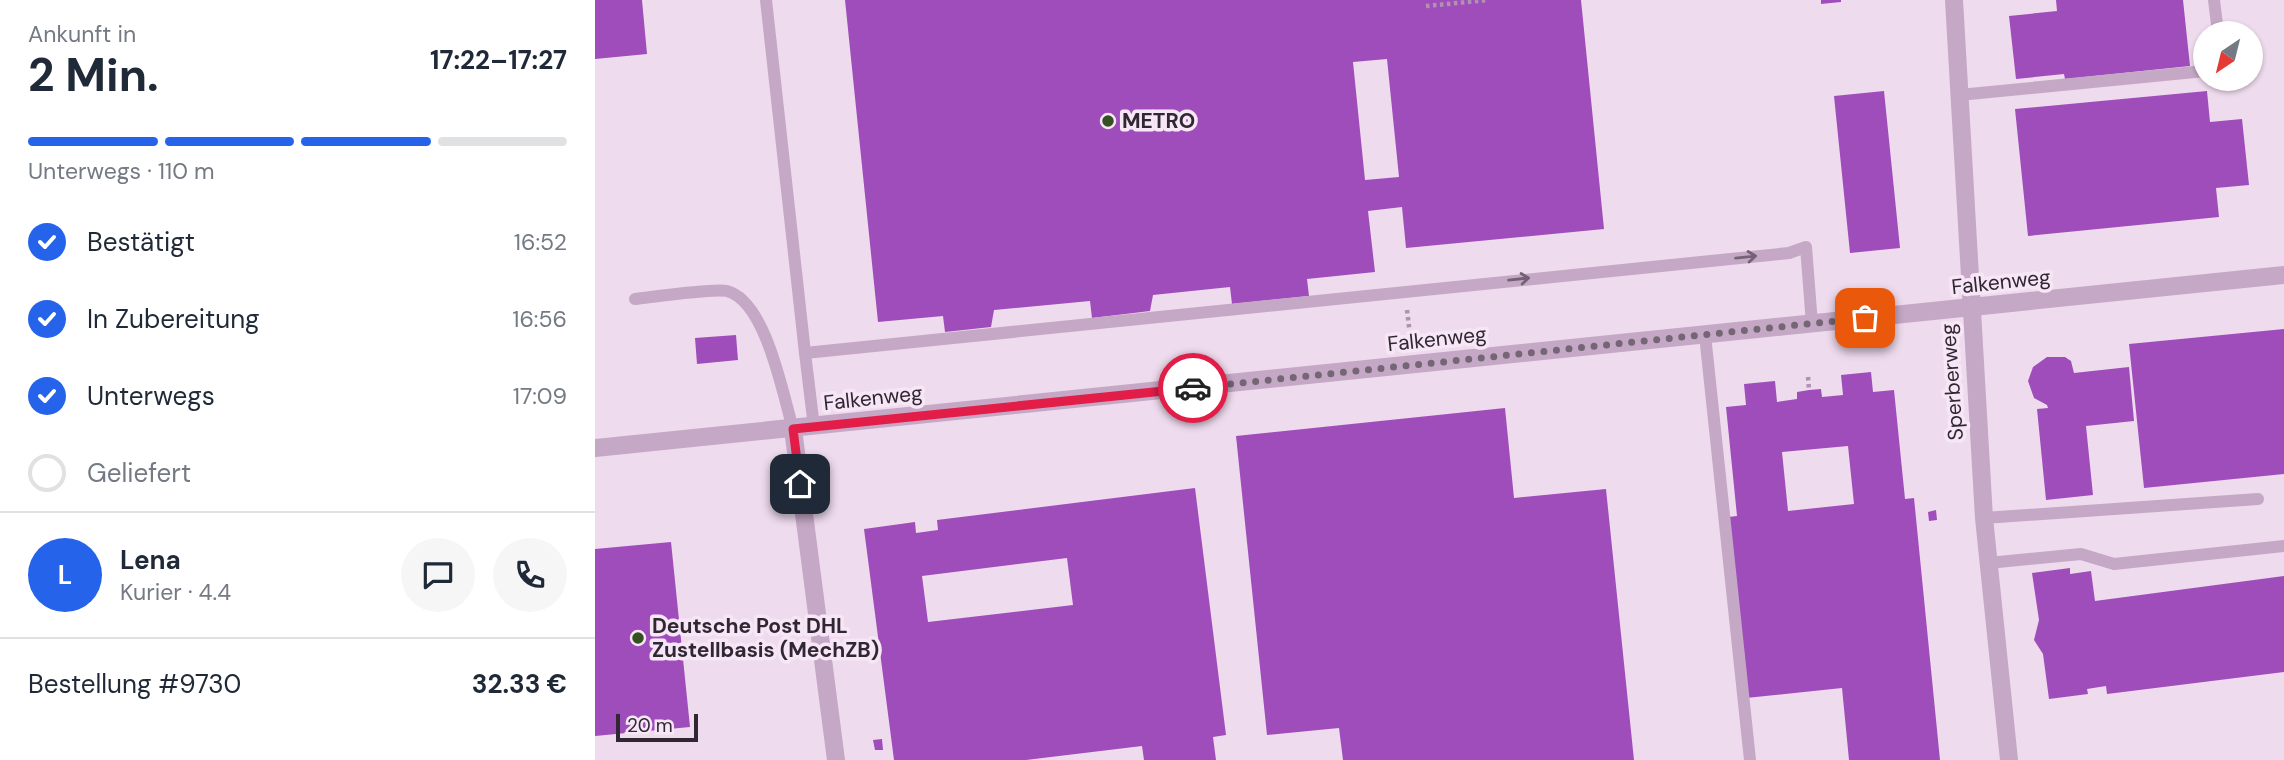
<!DOCTYPE html>
<html lang="de">
<head>
<meta charset="utf-8">
<style>
  body { margin:0; font-family:"DM Sans",sans-serif; background:#f6f6f7; color:#1f2937; height:100vh; display:flex; flex-direction:column; font-size:26px; white-space:nowrap }
  * { box-sizing:border-box; margin:0 }
  p { font-size:23px; color:#747a83 }
  .icon { flex:none; width:38px; height:38px; fill:none; stroke:currentColor; stroke-width:2; stroke-linecap:round; stroke-linejoin:round }
  .map { position:relative; flex:1; overflow:hidden }
  .sheet { display:flex; flex-direction:column; background:#fff; width:595px }
  .sheet>* { flex:none }
  .needle { width:46px; rotate:215deg }
  .tools { position:absolute; left:1598px; top:21px; display:grid; gap:14px }
  .tools a { display:grid; place-items:center; width:70px; height:70px; border-radius:50%; background:#fff; box-shadow:0 2px 5px #0004; font-size:35px }
  .scale { position:absolute; left:21px; bottom:18px; width:82px; box-sizing:border-box; padding-left:7px; border:4px solid #312733; border-top:0; font-size:19px; line-height:24px; white-space:nowrap; color:#312733; -webkit-text-stroke:5px #f7e7f6; paint-order:stroke }
  .pin { position:absolute; display:grid; place-items:center; width:60px; height:60px; color:#fff; margin:-30px; border-radius:14px; box-shadow:0 4px 10px #0006 }
  .courier { position:absolute; display:grid; place-items:center; width:70px; height:70px; margin:-35px; border:5px solid #e11d48; border-radius:50%; background:#fff; color:#222; box-shadow:0 2px 9px #0007 }
  .headline em { font-style:normal; font-weight:700 }
  .headline div { display:flex; flex-direction:column-reverse }
  .headline { display:flex; align-items:center; justify-content:space-between; height:119px; padding:0 28px }
  h1 { font-size:46px; font-weight:700; line-height:52px }
  .bar { display:grid; grid-template-columns:repeat(4,1fr); gap:10px 7px; align-content:center; height:84px; padding:0 28px }
  .bar i { height:9px; border-radius:5px; background:#e0e1e3 }
  .bar .current { background:#2563eb }
  .bar p { grid-column:span 4 }
  .line { display:flex; align-items:center; gap:18px; padding:0 28px; border-top:2px solid #e0e1e3 }
  .line div { flex:1 }
  .round { display:grid; place-items:center; flex:none; width:74px; height:74px; border-radius:37px; background:#f6f6f7 }
  ol { padding:0 28px; list-style:none }
  li { display:flex; align-items:center; gap:21px; height:77px }
  li p { margin-inline-start:auto }
  li .icon { padding:7px; border-radius:50%; background:#2563eb; color:#fff; stroke-width:4 }
  li:last-child { color:#747a83 }
  li i { width:38px; height:38px; border:4px solid #e0e1e3; border-radius:50% }
  main { display:flex; flex:1; min-height:0 }
  .map>svg:first-child { display:block }
  .building { fill:#9f4dbb; fill-rule:evenodd }
  .lines { fill:none; stroke-linecap:round; stroke-linejoin:round }
  .path { stroke:#af92b1; stroke-width:4.5; stroke-dasharray:3.5 3.5; stroke-linecap:butt }
  .lane { stroke:#c5a8c6; stroke-width:12 }
  .street { stroke:#c5a8c6; stroke-width:18 }
  .oneway { stroke:#746175 }
  .done { stroke:#746674; stroke-width:7; stroke-dasharray:0 12.6 }
  .route { stroke:#e11d48; stroke-width:9 }
  .poi-dot { fill:#355121; stroke:#f7e7f6; stroke-width:2.5 }
  .labels { text-anchor:middle; dominant-baseline:central; stroke-width:7; stroke-linejoin:round; paint-order:stroke }
  .poi-label { font-size:21px; font-weight:bold; fill:#312733; stroke:#f7e7f6; text-anchor:start }
  .street-label { font-size:21px; fill:#312733; stroke:#f7e7f6 }
</style>
</head>
<body>
<main>
<section class="sheet">
<div class="headline"><div><h1>2 Min.</h1><p>Ankunft in</p></div><em>17:22–17:27</em></div>
<div class="bar"><i class="current"></i><i class="current"></i><i class="current"></i><i></i><p>Unterwegs · 110 m</p></div>
<ol>
<li><svg class="icon" aria-label="check" viewBox="0 0 24 24"><path d="M5 12l5 5 9-10"/></svg>Bestätigt<p>16:52</p></li>
<li><svg class="icon" aria-label="check" viewBox="0 0 24 24"><path d="M5 12l5 5 9-10"/></svg>In Zubereitung<p>16:56</p></li>
<li><svg class="icon" aria-label="check" viewBox="0 0 24 24"><path d="M5 12l5 5 9-10"/></svg>Unterwegs<p>17:09</p></li>
<li><i></i>Geliefert</li>
</ol>
<div class="line" style="height:126px"><b class="round" style="background:#2563eb;color:#fff">L</b><div><b>Lena</b><p>Kurier · 4.4</p></div><a class="round"><svg class="icon" aria-label="chat" viewBox="0 0 24 24"><path d="M4 5h16v11H9l-5 4z"/></svg></a><a class="round"><svg class="icon" aria-label="phone" viewBox="0 0 24 24"><path d="M5 4h4l2 5-3 2q2 4 5 5l2-3 5 2v4C11 20 4 13 5 4z"/></svg></a></div>
<div class="line" style="height:91px"><div>Bestellung #9730</div><b>32.33 €</b></div>
</section>
<div class="map">
<svg width="1689" height="760" viewBox="0 0 1689 760">
  <rect width="100%" height="100%" fill="#efdbee"/>
  <g class="building">
    <polygon points="0,0 47,0 52,54 0,59"/>
    <path d="M250 0H986L1009 229 811 248 807 207 773 211 780 272 712 279 714 296 637 304 635 287 558 295 555 311 497 318 495 301 399 310 396 327 350 332 348 316 283 322ZM792 59 804 177 770 180 758 62Z"/>
    <polygon points="1226,0 1246,0 1246,2 1226,4"/>
    <polygon points="1461,0 1588,0 1595,66 1470,79 1469,74 1421,79 1414,16 1462,11"/>
    <polygon points="1289,91 1305,248 1255,253 1239,96"/>
    <polygon points="1612,91 1615,122 1647,119 1654,185 1621,188 1624,217 1433,236 1420,109"/>
    <polygon points="1689,329 1689,474 1549,488 1534,344"/>
    <polygon points="141,335 143,360 102,364 100,338"/>
    <polygon points="1452,357 1470,357 1476,361 1479,373 1534,367 1539,421 1491,426 1498,495 1451,500 1442,409 1453,408 1452,405 1439,398 1433,381 1438,367"/>
    <path d="M1276 372 1278 392 1299 390 1310 499 1319 498 1345 760H1254L1247 688 1151 698 1133 517 1142 516 1131 407 1151 405 1149 384 1180 381 1182 402 1202 399V392L1214 390 1226 389 1227 397 1248 395 1246 375ZM1253 446 1259 504 1193 511 1187 452Z"/>
    <polygon points="910,408 919,498 1011,489 1039,760 748,760 744,728 672,735 641,436"/>
    <path d="M600 488 631 735 618 737 621 760H549L547 746 431 760H299L269 529 320 522 321 533 343 530 342 520ZM472 558 478 605 333 622 327 576Z"/>
    <polygon points="1341,510 1342,520 1334,521 1333,512"/>
    <polygon points="76,542 95,727 0,736 0,549"/>
    <polygon points="1475,568 1475,574 1496,571 1500,601 1689,576 1689,672 1512,694 1511,686 1492,689 1493,694 1454,699 1448,654 1439,640 1444,620 1437,573"/>
    <polygon points="287,739 288,750 280,750 278,740"/>
  </g>
  <g class="lines">
    <g class="path">
      <polyline points="831,6 893,0"/>
      <polyline points="812,310 816,343"/>
      <polyline points="1213,377 1214,390"/>
    </g>
    <g class="lane">
      <polyline points="171,0 210,353 1194,253 1211,247 1217,324"/>
      <polyline points="1619,0 1623,33"/>
      <polyline points="1364,95 1610,71"/>
      <path d="M40 299C58 297 118 288 132 291 171 301 188 395 198 429"/>
      <polyline points="1110,335 1155,760"/>
      <polyline points="210,353 219,427"/>
      <polyline points="1389,518 1663,499"/>
      <polyline points="1393,563 1486,554 1519,564 1689,546"/>
    </g>
    <g class="street">
      <polyline points="1359,0 1389,518 1414,760"/>
      <polyline points="198,429 241,760"/>
      <polyline points="0,448 1689,275"/>
    </g>
  </g>
  <defs><path id="oneway-shaft" d="M-6 0H5M1.5-3L5.5 0L1.5 3" fill="none" stroke-width="1.6" stroke-linecap="round" stroke-linejoin="round" transform="scale(1.75)"/></defs>
  <g class="oneway">
    <use href="#oneway-shaft" transform="translate(1151 257) rotate(-6)"/>
    <use href="#oneway-shaft" transform="translate(924 279) rotate(-6)"/>
  </g>
  <g class="lines">
    <polyline class="done" points="598,388 1270,318"/>
    <polyline class="route" points="205,484 198,429 598,388"/>
  </g>
  <g class="poi-dot">
    <circle cx="513" cy="121" r="7"/>
    <circle cx="43" cy="638" r="7"/>
  </g>
  <g class="labels">
    <g class="poi-label">
      <text x="527" y="121">METRO</text>
      <text x="57" y="626">Deutsche Post DHL<tspan x="57" dy="24">Zustellbasis (MechZB)</tspan></text>
    </g>
    <g class="street-label">
      <text transform="translate(1406 282) rotate(-6)">Falkenweg</text>
      <text transform="translate(842 339) rotate(-6)">Falkenweg</text>
      <text transform="translate(1357 382) rotate(-94)">Sperberweg</text>
      <text transform="translate(278 398) rotate(-6)">Falkenweg</text>
    </g>
  </g>
</svg>
<div class="tools">
<a><svg class="needle" viewBox="-14 -14 28 28"><path d="M0-13l5 13h-10z" fill="#e53935"/><path d="M0 13l5-13h-10z" fill="#747a83"/></svg></a>
</div>
<div class="scale">20 m</div>
<div class="pin" style="left:1270px;top:318px;background:#ea580c"><svg class="icon" aria-label="bag" viewBox="0 0 24 24"><path d="M5 8h14l-1 12H6zM9 8a3 3 0 0 1 6 0"/></svg></div>
<div class="pin" style="left:205px;top:484px;background:#1f2937"><svg class="icon" aria-label="home" viewBox="0 0 24 24"><path d="M3 11l9-7 9 7M6 9v11h12V9"/></svg></div>
<div class="courier" style="left:598px;top:388px"><svg class="icon" aria-label="car" viewBox="0 0 24 24"><path d="M5 17H2v-5l4-1 3-4h7l3 4 3 1v5h-3M9 17h6M6 11h13"/><circle cx="7" cy="17" r="2"/><circle cx="17" cy="17" r="2"/></svg></div>
</div>
</main>
</body>
</html>
